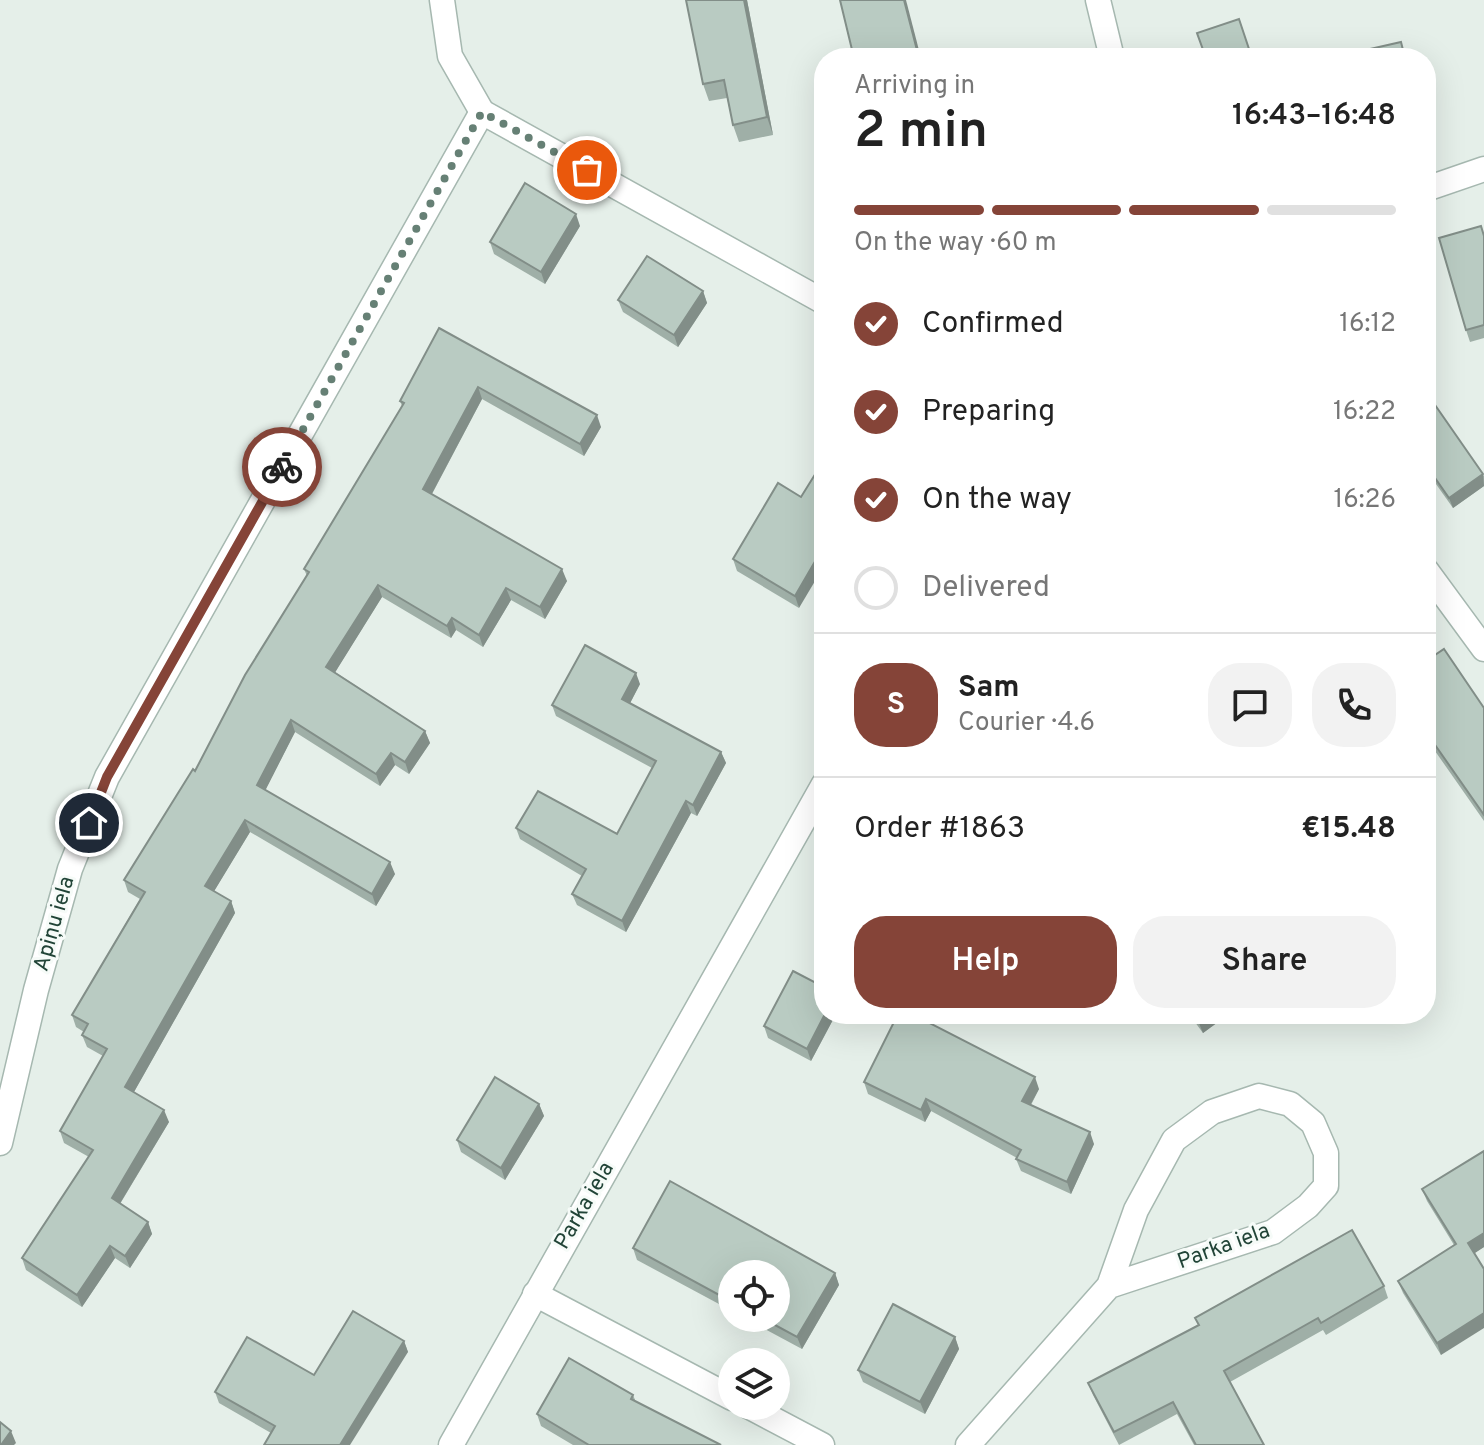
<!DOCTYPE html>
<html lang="en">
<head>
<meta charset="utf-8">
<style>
  body { margin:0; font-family:Overpass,sans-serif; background:#f2f2f2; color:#222; height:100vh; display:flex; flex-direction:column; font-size:30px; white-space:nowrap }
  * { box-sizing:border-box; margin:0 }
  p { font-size:26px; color:#767676 }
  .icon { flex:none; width:44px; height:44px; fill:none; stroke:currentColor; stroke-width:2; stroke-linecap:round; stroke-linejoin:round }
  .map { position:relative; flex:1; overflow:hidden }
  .side { position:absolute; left:814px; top:48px; width:622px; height:976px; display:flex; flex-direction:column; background:#fff; border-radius:32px; box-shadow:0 8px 32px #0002 }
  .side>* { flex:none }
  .buttons { position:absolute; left:718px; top:1260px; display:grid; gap:16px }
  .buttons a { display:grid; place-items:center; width:72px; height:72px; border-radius:50%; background:#fff; box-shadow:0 8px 32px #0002; font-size:40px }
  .pin { position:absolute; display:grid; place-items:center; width:68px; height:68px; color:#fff; margin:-34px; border:4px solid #fff; border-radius:50%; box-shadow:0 2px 8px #0007 }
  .courier { position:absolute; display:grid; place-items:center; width:80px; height:80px; margin:-40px; border:6px solid #854438; border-radius:50%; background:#fff; color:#222; box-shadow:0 2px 10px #0007 }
  .head em { font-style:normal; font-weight:600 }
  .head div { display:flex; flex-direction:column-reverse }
  .head { display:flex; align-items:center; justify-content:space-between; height:136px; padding:0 40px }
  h1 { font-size:52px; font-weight:600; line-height:60px }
  .bar { display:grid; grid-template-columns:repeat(4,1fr); gap:12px 8px; align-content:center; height:96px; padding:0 40px }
  .bar i { height:10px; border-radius:6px; background:#e0e0e0 }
  .bar .current { background:#854438 }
  .bar p { grid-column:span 4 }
  .line { display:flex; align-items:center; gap:20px; padding:0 40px; border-top:2px solid #e0e0e0 }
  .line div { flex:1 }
  .round { display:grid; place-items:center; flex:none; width:84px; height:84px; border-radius:32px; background:#f2f2f2 }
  ol { padding:0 40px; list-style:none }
  li { display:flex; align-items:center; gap:24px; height:88px }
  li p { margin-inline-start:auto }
  li .icon { padding:8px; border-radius:50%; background:#854438; color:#fff; stroke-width:4 }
  li:last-child { color:#767676 }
  li i { width:44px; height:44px; border:4px solid #e0e0e0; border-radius:50% }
  .primary-button { display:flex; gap:16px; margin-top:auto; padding:16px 40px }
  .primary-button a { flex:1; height:92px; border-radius:32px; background:#854438; color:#fff; font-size:32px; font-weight:600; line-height:92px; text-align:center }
  .primary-button a+a { background:#f2f2f2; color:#222 }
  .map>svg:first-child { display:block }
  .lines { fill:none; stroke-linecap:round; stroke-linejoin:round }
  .street-casing { stroke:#a6b8b0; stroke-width:27 }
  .street { stroke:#fff; stroke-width:24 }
  .wall { fill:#9fafa7 }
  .shaded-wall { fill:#828e88 }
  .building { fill:#b9cbc2; stroke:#828e88; stroke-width:2 }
  .done { stroke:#668075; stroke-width:8; stroke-dasharray:0 14.4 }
  .route { stroke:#854438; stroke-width:10 }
  .labels { text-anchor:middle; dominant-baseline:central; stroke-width:6; stroke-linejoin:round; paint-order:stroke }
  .street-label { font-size:22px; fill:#214437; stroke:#f6fbf8 }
</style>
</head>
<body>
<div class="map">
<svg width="1484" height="1445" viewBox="0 0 1484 1445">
  <rect width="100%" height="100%" fill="#e5efe9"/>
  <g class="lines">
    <g class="street-casing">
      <g id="street">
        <polyline points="442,0 450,56 482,112"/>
        <polyline points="1098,0 1112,58"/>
        <polyline points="482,112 824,302"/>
        <polyline points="1426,189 1484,169"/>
        <polyline points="1426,570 1484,649"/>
        <polyline points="0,1143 36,990 70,869 107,777 482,112"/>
        <polyline points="535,1294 732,1398"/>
        <polyline points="748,1406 822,1445"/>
        <polyline points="451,1445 824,784"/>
        <polyline points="968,1445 1109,1286 1136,1210 1174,1140 1212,1112 1259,1096 1290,1104 1313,1123 1326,1153 1326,1186 1308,1206 1273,1232 1109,1286"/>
      </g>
    </g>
    <use href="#street" class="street"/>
  </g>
  <g class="wall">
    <polygon points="747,0 773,135 739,142 733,125 727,98 709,101 703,84"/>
    <polygon points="580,226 545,284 494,254 490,242"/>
    <polygon points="1484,236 1484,338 1470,342 1466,330"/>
    <polygon points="703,291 707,303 678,347 623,312 618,300"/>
    <polygon points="439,328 601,427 584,456 482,399 432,494 567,581 545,619 511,600 483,647 456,630 451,638 382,597 335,672 425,731 430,743 409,774 395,765 380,786 295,732 265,790 395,874 376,906 250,832 214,891 231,901 235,913 134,1092 169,1122 120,1204 148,1222 152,1234 130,1268 115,1258 82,1307 26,1270 22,1258 89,1157 64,1143 60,1131 103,1056 87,1047 82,1035 84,1032 76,1027 72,1015 140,899 128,892 124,880 195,771 307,576 304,569 402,406 400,401"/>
    <polygon points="1426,392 1484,476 1484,486 1453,508 1426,470"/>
    <polygon points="778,483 799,608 737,571 733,559"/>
    <polygon points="1426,661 1484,708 1484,821 1428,741 1426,742"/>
    <polygon points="640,684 630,703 721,752 726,763 697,816 691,813 626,932 577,905 572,894 582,876 520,839 516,828 617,834 652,768 556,716 552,705"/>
    <polygon points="824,1014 836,1014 811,1061 768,1038 764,1026"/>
    <polygon points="1189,1014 1229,1014 1203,1033"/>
    <polygon points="864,1082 1039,1089 1031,1105 1094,1144 1071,1194 1021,1171 1016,1159 1017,1158 931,1111 925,1122 868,1094"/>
    <polygon points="539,1104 544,1116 505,1180 461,1152 457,1140"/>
    <polygon points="1484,1151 1484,1247 1474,1253 1441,1355 1403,1293 1398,1281 1454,1245 1427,1201 1422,1189"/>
    <polygon points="633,1248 835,1273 839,1285 802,1349 744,1318 776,1318 732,1274 732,1311 637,1260"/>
    <polygon points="1384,1286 1388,1298 1326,1335 1323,1330 1230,1382 1264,1445 1194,1445 1177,1414 1119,1445 1093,1395 1088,1383 1198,1325 1195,1318"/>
    <polygon points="955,1337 959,1349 925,1414 863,1382 858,1370"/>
    <polygon points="404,1341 408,1352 271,1433 219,1403 215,1392 314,1375"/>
    <polygon points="633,1395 636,1402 721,1445 573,1445 541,1426 537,1414"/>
  </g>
  <g class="shaded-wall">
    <polygon points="744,0 747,0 773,135 767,117"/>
    <polygon points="904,0 906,0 921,58 919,58"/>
    <polygon points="576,214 580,226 545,284 541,272"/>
    <polygon points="703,291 707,303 678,347 674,335"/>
    <polygon points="478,387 482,399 428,501 423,489"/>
    <polygon points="597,415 601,427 584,456 580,444"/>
    <polygon points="1483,474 1484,486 1453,508 1449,498"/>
    <polygon points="824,546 824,566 799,608 795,596"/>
    <polygon points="562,569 567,581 545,619 540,607"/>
    <polygon points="378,585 382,597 331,679 326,667"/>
    <polygon points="506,588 511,600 483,647 479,635"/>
    <polygon points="452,618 456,630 451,638 447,626"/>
    <polygon points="636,673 640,684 626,711 622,699"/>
    <polygon points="291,720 295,732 262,797 257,785"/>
    <polygon points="425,731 430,743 409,774 405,762"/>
    <polygon points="721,752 726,763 697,816 693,805"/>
    <polygon points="391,753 395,765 380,786 376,774"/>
    <polygon points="686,801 691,813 626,932 622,921"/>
    <polygon points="245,820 250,832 210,898 205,886"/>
    <polygon points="390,862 395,874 376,906 372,894"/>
    <polygon points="231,901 235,913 130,1099 125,1087"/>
    <polygon points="825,1014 836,1014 811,1061 807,1049"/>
    <polygon points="1208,1014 1229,1014 1203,1033 1198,1021"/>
    <polygon points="1035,1077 1039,1089 1026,1113 1022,1101"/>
    <polygon points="926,1099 931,1111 925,1122 921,1110"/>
    <polygon points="539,1104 544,1116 505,1180 501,1168"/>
    <polygon points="164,1110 169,1122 116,1210 112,1198"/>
    <polygon points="1090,1132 1094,1144 1071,1194 1067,1182"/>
    <polygon points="148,1222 152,1234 130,1268 125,1256"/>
    <polygon points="1484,1233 1484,1247 1472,1255 1468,1243"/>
    <polygon points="110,1246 115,1258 82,1307 77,1295"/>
    <polygon points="835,1273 839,1285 802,1349 797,1337"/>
    <polygon points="1484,1313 1484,1328 1441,1355 1437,1343"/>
    <polygon points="955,1337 959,1349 925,1414 920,1402"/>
    <polygon points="404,1341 408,1352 350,1445 340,1445"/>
    <polygon points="11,1431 16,1443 14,1445 1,1445"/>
  </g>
  <g class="building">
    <polygon points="686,0 744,0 767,117 733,125 724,80 703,84"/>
    <polygon points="840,0 904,0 919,58 854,58"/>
    <polygon points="1239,19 1252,58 1206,58 1197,33"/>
    <polygon points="1401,42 1405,58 1349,58 1348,54"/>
    <polygon points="525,183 576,214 541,272 490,242"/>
    <polygon points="1481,226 1484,236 1484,325 1466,330 1439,238"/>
    <polygon points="647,256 703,291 674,335 618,300"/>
    <polygon points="439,328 597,415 580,444 478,387 423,489 562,569 540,607 506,588 479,635 452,618 447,626 378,585 326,667 425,731 405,762 391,753 376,774 291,720 257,785 390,862 372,894 245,820 205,886 231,901 125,1087 164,1110 112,1198 148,1222 125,1256 110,1246 77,1295 22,1258 93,1150 60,1131 107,1049 82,1035 88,1024 72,1015 145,892 124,880 193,769 195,771 245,675 309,572 304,569 404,403 400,401"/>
    <polygon points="1426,392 1483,474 1449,498 1426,465"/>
    <polygon points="824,460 824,546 795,596 733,559 778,483 801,497"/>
    <polygon points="585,645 636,673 622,699 721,752 693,805 686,801 622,921 572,894 586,869 516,828 538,791 617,834 656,761 552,705"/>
    <polygon points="1444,649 1484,708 1484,815 1426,732 1426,661"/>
    <polygon points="793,971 824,987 825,1014 807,1049 764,1026"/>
    <polygon points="898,1014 912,1014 1035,1077 1022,1101 1090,1132 1067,1182 1016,1159 1021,1150 926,1099 921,1110 864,1082"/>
    <polygon points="1193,1014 1208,1014 1198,1021"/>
    <polygon points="495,1077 539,1104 501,1168 457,1140"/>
    <polygon points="1484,1151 1484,1233 1468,1243 1484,1269 1484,1313 1437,1343 1398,1281 1456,1244 1422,1189"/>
    <polygon points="670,1181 835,1273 797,1337 762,1318 776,1318 776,1274 732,1274 732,1302 633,1248"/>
    <polygon points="1352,1230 1384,1286 1321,1323 1318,1318 1224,1371 1264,1445 1196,1445 1173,1402 1114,1432 1088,1383 1199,1325 1195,1318"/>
    <polygon points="893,1304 955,1337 920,1402 858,1370"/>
    <polygon points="353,1311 404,1341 340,1445 264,1445 275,1426 215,1392 247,1337 314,1375"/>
    <polygon points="569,1358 633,1395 631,1399 721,1445 589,1445 537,1414"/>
    <polygon points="0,1422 11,1431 1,1445 0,1445"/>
  </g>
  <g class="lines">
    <polyline class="done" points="282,467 482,112 587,170"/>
    <polyline class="route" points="89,823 107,777 282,467"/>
  </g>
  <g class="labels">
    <g class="street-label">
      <text transform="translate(55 924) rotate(-74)">Apiņu iela</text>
      <text transform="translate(585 1206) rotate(-60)">Parka iela</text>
      <text transform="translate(1224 1247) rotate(-20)">Parka iela</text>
    </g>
  </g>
</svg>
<div class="buttons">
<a><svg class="icon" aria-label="locate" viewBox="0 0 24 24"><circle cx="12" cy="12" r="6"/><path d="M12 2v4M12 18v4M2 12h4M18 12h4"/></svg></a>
<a><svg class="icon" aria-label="layers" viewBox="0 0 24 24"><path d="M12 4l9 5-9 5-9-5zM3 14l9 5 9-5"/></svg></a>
</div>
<div class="pin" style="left:587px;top:170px;background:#ea580c"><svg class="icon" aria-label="bag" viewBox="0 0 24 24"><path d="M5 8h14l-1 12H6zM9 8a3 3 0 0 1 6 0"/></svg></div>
<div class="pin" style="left:89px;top:823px;background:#1f2937"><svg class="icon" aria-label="home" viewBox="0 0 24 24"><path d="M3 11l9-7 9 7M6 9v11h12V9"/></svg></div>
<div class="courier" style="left:282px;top:467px"><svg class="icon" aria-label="bike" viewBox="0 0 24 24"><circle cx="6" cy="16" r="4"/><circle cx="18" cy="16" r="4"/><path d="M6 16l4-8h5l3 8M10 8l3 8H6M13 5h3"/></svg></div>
<section class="side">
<div class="head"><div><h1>2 min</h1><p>Arriving in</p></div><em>16:43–16:48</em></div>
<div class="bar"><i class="current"></i><i class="current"></i><i class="current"></i><i></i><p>On the way · 60 m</p></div>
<ol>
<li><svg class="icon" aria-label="check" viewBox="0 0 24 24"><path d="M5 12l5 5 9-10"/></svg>Confirmed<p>16:12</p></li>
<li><svg class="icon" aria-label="check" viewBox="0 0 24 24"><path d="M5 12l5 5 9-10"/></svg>Preparing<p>16:22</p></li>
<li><svg class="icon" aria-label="check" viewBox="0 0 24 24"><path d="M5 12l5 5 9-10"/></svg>On the way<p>16:26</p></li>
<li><i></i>Delivered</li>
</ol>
<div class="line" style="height:144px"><b class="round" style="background:#854438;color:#fff">S</b><div><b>Sam</b><p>Courier · 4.6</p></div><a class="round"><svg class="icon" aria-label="chat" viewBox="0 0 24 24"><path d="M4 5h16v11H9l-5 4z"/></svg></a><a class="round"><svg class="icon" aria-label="phone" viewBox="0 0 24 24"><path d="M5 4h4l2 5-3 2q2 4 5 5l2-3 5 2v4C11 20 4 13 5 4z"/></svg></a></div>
<div class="line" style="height:104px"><div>Order #1863</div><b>€15.48</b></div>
<div class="primary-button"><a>Help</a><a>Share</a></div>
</section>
</div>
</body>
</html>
